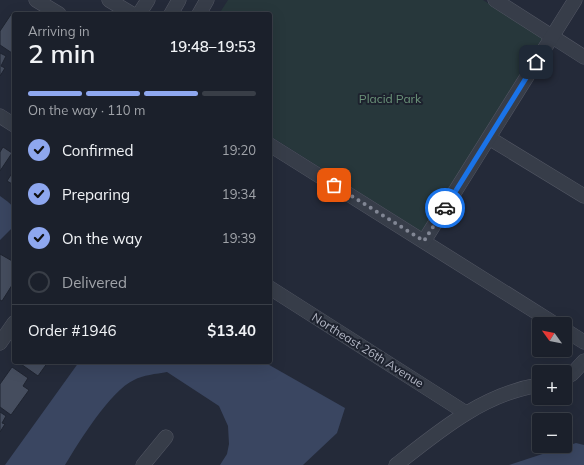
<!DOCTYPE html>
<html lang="en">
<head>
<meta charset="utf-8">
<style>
  body { margin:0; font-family:Mulish,sans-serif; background:#242833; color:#f1f3f6; height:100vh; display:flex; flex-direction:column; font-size:15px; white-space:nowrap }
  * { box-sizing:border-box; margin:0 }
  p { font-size:13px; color:#a0a3a9 }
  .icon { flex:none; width:22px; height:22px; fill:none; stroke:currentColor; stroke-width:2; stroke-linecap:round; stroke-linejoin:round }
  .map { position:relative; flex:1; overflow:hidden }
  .details { position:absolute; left:12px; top:12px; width:260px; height:352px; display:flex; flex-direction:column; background:#1b202b; border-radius:4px; box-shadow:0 4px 16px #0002,0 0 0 1px #393e47 }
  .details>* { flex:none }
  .needle { width:26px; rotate:303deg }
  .buttons { position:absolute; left:532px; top:317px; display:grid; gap:8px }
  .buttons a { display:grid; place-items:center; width:40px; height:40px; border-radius:4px; background:#1b202b; box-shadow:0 4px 16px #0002,0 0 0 1px #393e47; font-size:20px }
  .pin { position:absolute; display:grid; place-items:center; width:34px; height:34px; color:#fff; margin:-17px; border-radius:8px; box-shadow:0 2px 6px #0006 }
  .courier { position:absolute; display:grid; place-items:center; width:40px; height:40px; margin:-20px; border:3px solid #1a73e8; border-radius:50%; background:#fff; color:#222; box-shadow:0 1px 5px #0007 }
  .head em { font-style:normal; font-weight:600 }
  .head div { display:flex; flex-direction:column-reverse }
  .head { display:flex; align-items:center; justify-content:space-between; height:68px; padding:0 16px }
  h1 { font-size:26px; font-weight:600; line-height:30px }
  .bar { display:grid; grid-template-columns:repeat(4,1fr); gap:6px 4px; align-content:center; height:48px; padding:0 16px }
  .bar i { height:5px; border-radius:3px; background:#393e47 }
  .bar .current { background:#8ea7ef }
  .bar p { grid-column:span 4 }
  .line { display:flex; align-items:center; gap:10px; padding:0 16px; border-top:1px solid #393e47 }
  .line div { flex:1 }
  ol { padding:0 16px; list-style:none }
  li { display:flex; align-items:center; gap:12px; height:44px }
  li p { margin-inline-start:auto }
  li .icon { padding:4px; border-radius:50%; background:#8ea7ef; color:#111; stroke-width:4 }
  li:last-child { color:#a0a3a9 }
  li i { width:22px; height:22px; border:2px solid #393e47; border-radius:50% }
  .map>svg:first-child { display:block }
  .green { fill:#27373b }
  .water { fill:#3a4661 }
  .building { fill:#454d5e; stroke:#1f2430 }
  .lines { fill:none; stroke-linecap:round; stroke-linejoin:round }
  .minor-casing { stroke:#535764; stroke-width:15 }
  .minor { stroke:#373d49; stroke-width:14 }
  .done { stroke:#818694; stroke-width:4; stroke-dasharray:0 7.2 }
  .route { stroke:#1a73e8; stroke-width:5 }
  .labels { text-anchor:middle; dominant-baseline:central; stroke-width:4; stroke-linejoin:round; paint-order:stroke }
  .park-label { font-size:12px; fill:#6c947a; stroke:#1d222e }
  .street-label { font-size:12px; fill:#b3b7c5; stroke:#1d222e }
</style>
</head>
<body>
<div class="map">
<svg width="584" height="465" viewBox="0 0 584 465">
  <rect width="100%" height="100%" fill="#242a39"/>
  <polygon class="green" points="228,0 483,0 543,37 422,232 270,136 270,14 219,14"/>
  <g class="water">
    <path d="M0 196C16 207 14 207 14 226L0 240Z"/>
    <path d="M79 362H264L345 408 337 433 303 465H220L227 454 229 444 228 426 219 406 167 372C156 374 143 375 134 380 110 391 79 442 65 465H5Z"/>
    <polygon points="576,443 584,445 584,465 509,465"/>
  </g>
  <g class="building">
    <polygon points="12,13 14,14 14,51 12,53 0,45 0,31"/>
    <polygon points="0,53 6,56 1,66 5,68 0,76"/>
    <polygon points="3,147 12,153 0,171 0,152"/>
    <polygon points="14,170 14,185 7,181"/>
    <polygon points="0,254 14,262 14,282 2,301 0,300"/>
    <polygon points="18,362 48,362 38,376"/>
    <polygon points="12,367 28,378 23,386 29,390 11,415 0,407 0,384"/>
    <polygon points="0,412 6,416 2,423 5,424 0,432"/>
  </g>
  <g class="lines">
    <g class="minor-casing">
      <g id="minor">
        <polyline points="36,0 59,14"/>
        <polyline points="109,0 132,14"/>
        <polyline points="495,0 584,57"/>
        <polyline points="139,14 148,0"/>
        <polyline points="171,14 179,0"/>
        <polyline points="199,14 207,0"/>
        <polyline points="0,116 14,125"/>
        <polyline points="489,138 584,196"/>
        <polyline points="270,145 555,324"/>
        <polyline points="424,241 575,0"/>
        <polyline points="270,288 466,413"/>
        <polyline points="565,330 584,342"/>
        <polyline points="0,343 14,323"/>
        <polyline points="565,377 572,374 584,361"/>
        <polyline points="143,465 166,437"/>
        <path d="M396 465C439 431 483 394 539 385"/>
      </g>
    </g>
    <use href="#minor" class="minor"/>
  </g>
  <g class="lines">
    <polyline class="done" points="334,185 424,241 445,208"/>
    <polyline class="route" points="445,208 536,62"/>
  </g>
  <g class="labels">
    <g class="park-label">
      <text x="390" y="98">Placid Park</text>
    </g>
    <g class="street-label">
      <text transform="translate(368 350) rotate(32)">Northeast 26th Avenue</text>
    </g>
  </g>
</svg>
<div class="buttons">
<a><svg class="needle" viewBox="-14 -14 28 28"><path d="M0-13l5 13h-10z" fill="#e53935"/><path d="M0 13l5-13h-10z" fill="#a0a3a9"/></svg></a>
<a>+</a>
<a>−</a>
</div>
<div class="pin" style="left:334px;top:185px;background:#ea580c"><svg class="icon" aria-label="bag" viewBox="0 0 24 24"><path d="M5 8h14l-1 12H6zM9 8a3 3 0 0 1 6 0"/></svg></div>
<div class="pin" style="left:536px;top:62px;background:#1f2937"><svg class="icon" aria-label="home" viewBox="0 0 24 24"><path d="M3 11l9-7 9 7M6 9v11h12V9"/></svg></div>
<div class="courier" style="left:445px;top:208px"><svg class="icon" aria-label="car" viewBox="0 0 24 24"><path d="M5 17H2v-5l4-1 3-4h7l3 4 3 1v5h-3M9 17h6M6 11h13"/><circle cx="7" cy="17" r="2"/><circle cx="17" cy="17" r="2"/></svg></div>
<section class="details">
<div class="head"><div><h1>2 min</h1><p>Arriving in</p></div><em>19:48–19:53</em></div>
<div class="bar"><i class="current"></i><i class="current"></i><i class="current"></i><i></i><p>On the way · 110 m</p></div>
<ol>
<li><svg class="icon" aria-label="check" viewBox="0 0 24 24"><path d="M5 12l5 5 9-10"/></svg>Confirmed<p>19:20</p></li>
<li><svg class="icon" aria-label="check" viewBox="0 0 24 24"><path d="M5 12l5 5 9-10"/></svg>Preparing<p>19:34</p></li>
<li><svg class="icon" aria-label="check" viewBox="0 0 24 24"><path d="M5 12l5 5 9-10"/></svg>On the way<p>19:39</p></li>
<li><i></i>Delivered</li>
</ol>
<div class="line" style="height:52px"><div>Order #1946</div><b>$13.40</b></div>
</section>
</div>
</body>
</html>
